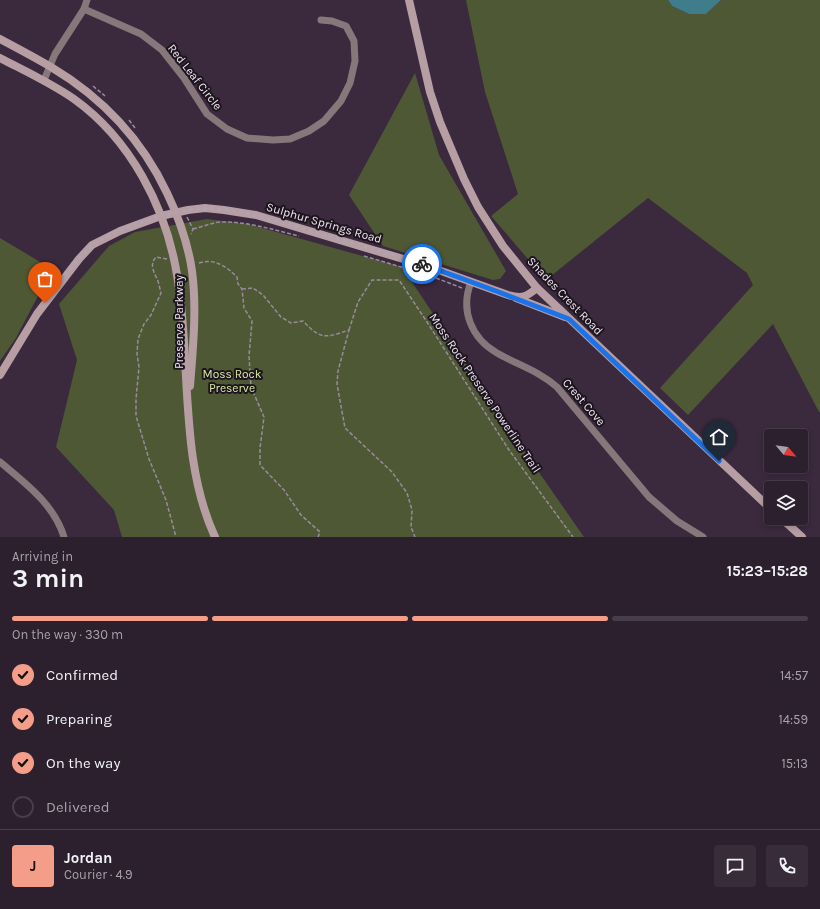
<!DOCTYPE html>
<html lang="en">
<head>
<meta charset="utf-8">
<style>
  body { margin:0; font-family:Karla,sans-serif; background:#382c3a; color:#f1f3f6; height:100vh; display:flex; flex-direction:column; font-size:15px; white-space:nowrap }
  * { box-sizing:border-box; margin:0 }
  p { font-size:13px; color:#a6a2aa }
  .icon { flex:none; width:22px; height:22px; fill:none; stroke:currentColor; stroke-width:2; stroke-linecap:round; stroke-linejoin:round }
  .map { position:relative; height:537px; overflow:hidden }
  .details { display:flex; flex-direction:column; background:#2c1f2e; flex:1 }
  .details>* { flex:none }
  .needle { width:26px; rotate:119deg }
  .tools { position:absolute; left:764px; top:429px; display:grid; gap:8px }
  .tools a { display:grid; place-items:center; width:44px; height:44px; border-radius:4px; background:#2c1f2e; box-shadow:0 2px 6px #0003,0 0 0 1px #483d4a; font-size:20px }
  .pin { position:absolute; display:grid; place-items:center; width:34px; height:34px; color:#fff; margin:-41px -17px; border-radius:50% 50% 50% 0; rotate:-45deg; box-shadow:0 0 4px #0007 }
  .pin .icon { rotate:45deg }
  .courier { position:absolute; display:grid; place-items:center; width:40px; height:40px; margin:-20px; border:3px solid #1a73e8; border-radius:50%; background:#fff; color:#222; box-shadow:0 1px 5px #0007 }
  .summary em { font-style:normal; font-weight:700 }
  .summary div { display:flex; flex-direction:column-reverse }
  .summary { display:flex; align-items:center; justify-content:space-between; height:68px; padding:0 12px }
  h1 { font-size:26px; font-weight:700; line-height:30px }
  .bar { display:grid; grid-template-columns:repeat(4,1fr); gap:6px 4px; align-content:center; height:48px; padding:0 12px }
  .bar i { height:5px; border-radius:3px; background:#483d4a }
  .bar .selected { background:#f49e8a }
  .bar p { grid-column:span 4 }
  .line { display:flex; align-items:center; gap:10px; padding:0 12px; border-top:1px solid #483d4a }
  .line div { flex:1 }
  .round { display:grid; place-items:center; flex:none; width:42px; height:42px; border-radius:4px; background:#382c3a }
  ol { padding:0 12px; list-style:none }
  li { display:flex; align-items:center; gap:12px; height:44px }
  li p { margin-inline-start:auto }
  li .icon { padding:4px; border-radius:50%; background:#f49e8a; color:#111; stroke-width:4 }
  li:last-child { color:#a6a2aa }
  li i { width:22px; height:22px; border:2px solid #483d4a; border-radius:50% }
  .map>svg:first-child { display:block }
  .green { fill:#4e5835 }
  .water { fill:#407d8b }
  .lines { fill:none; stroke-linecap:round; stroke-linejoin:round }
  .path { stroke:#998a9c; stroke-width:1.5; stroke-dasharray:4 2; stroke-linecap:butt }
  .street { stroke:#86777a; stroke-width:7 }
  .secondary { stroke:#b69ea3; stroke-width:8 }
  .done { stroke:#b1a3b3; stroke-width:4; stroke-dasharray:0 7.2 }
  .route { stroke:#1a73e8; stroke-width:5 }
  .labels { text-anchor:middle; dominant-baseline:central; stroke-width:4; stroke-linejoin:round; paint-order:stroke }
  .street-label { font-size:12px; fill:#f0e4f2; stroke:#1d151e }
  .park-label { font-size:12px; fill:#d7eba2; stroke:#1d151e }
</style>
</head>
<body>
<div class="map">
<svg width="820" height="537" viewBox="0 0 820 537">
  <rect width="100%" height="100%" fill="#3b293e"/>
  <g class="green">
    <polygon points="466,0 668,0 672,6 689,14 706,14 721,0 820,0 820,413 818,410 773,324 688,415 660,388 753,285 747,273 648,198 546,280 491,216 518,194 485,92"/>
    <polygon points="415,73 439,155 506,271 500,279 493,280 383,246 349,195"/>
    <polygon points="207,219 248,224 402,267 527,455 584,537 122,537 114,510 56,447 77,360 59,304 109,246 135,232"/>
    <polygon points="0,238 52,269 16,338 0,361"/>
  </g>
  <polygon class="water" points="668,0 721,0 706,14 689,14 672,6"/>
  <g class="lines">
    <g class="path">
      <polyline points="93,86 105,96"/>
      <polyline points="129,120 135,128"/>
      <polyline points="187,217 193,229 191,234"/>
      <path d="M193 229C202 227 211 223 220 222 246 221 274 230 299 236"/>
      <polyline points="364,256 425,274"/>
      <path d="M167 259 156 257C149 265 154 272 158 281 159 285 160 289 161 293L151 315 144 324 138 339 137 354 139 367 136 399V416L149 459 166 500 176 537"/>
      <path d="M199 263C214 258 226 266 237 277L238 284 242 289 244 308 252 321 249 356 251 387 264 417 260 448V465L284 490 301 515 320 532 318 537"/>
      <polyline points="436,278 462,288"/>
      <path d="M242 289 253 288 263 295 281 317 291 323 303 321C321 340 325 338 349 330L338 371 337 384 345 428 392 472 407 493 412 510 411 527 415 537"/>
      <polyline points="349,330 358,302 372,280 399,280 427,322 509,450 573,537"/>
    </g>
    <g class="street">
      <polyline points="84,9 141,34 162,50 184,78 207,114 227,129 247,138 273,140 290,139 309,131 324,121 341,101 350,83 355,61 354,41 346,26 332,21 321,20"/>
      <polyline points="44,80 55,54 84,9 87,0"/>
      <path d="M471 282C460 310 471 338 497 353 518 365 539 371 557 387L649 497 677 521 703 537"/>
      <path d="M0 462C25 483 54 504 64 537"/>
    </g>
    <g class="secondary">
      <polyline points="409,0 430,92 440,122 464,179 478,207 503,246 537,288 771,509"/>
      <path d="M0 39C17 48 34 57 51 67 103 98 141 138 167 193 179 218 188 243 192 271 197 308 193 348 190 386"/>
      <path d="M0 58C25 71 51 83 74 99 130 139 166 207 177 275 183 309 184 343 186 377 189 432 192 487 215 537"/>
      <polyline points="516,298 565,317"/>
      <path d="M0 375 37 314 79 259 92 245 120 231 161 216 188 210 205 208 224 210 256 215 430 267 508 295C523 299 526 297 537 288"/>
      <polyline points="781,518 802,537"/>
    </g>
  </g>
  <g class="lines">
    <path class="done" d="M45 303C58 285 76 257 94 245 118 227 175 209 205 208 236 208 268 219 297 227 339 239 381 251 422 264"/>
    <polyline class="route" points="422,264 496,291 569,319 719,461"/>
  </g>
  <g class="labels">
    <g class="street-label">
      <text transform="translate(195 77) rotate(52)">Red Leaf Circle</text>
      <text transform="translate(324 223) rotate(16)">Sulphur Springs Road</text>
      <text transform="translate(565 296) rotate(46)">Shades Crest Road</text>
      <text transform="translate(179 322) rotate(-90)">Preserve Parkway</text>
      <text transform="translate(485 393) rotate(56)">Moss Rock Preserve Powerline Trail</text>
      <text transform="translate(584 402) rotate(49)">Crest Cove</text>
    </g>
    <g class="park-label">
      <text x="232" y="374">Moss Rock<tspan x="232" dy="14">Preserve</tspan></text>
    </g>
  </g>
</svg>
<div class="tools">
<a><svg class="needle" viewBox="-14 -14 28 28"><path d="M0-13l5 13h-10z" fill="#e53935"/><path d="M0 13l5-13h-10z" fill="#a6a2aa"/></svg></a>
<a><svg class="icon" aria-label="layers" viewBox="0 0 24 24"><path d="M12 4l9 5-9 5-9-5zM3 14l9 5 9-5"/></svg></a>
</div>
<div class="pin" style="left:45px;top:303px;background:#ea580c"><svg class="icon" aria-label="bag" viewBox="0 0 24 24"><path d="M5 8h14l-1 12H6zM9 8a3 3 0 0 1 6 0"/></svg></div>
<div class="pin" style="left:719px;top:461px;background:#1f2937"><svg class="icon" aria-label="home" viewBox="0 0 24 24"><path d="M3 11l9-7 9 7M6 9v11h12V9"/></svg></div>
<div class="courier" style="left:422px;top:264px"><svg class="icon" aria-label="bike" viewBox="0 0 24 24"><circle cx="6" cy="16" r="4"/><circle cx="18" cy="16" r="4"/><path d="M6 16l4-8h5l3 8M10 8l3 8H6M13 5h3"/></svg></div>
</div>
<section class="details">
<div class="summary"><div><h1>3 min</h1><p>Arriving in</p></div><em>15:23–15:28</em></div>
<div class="bar"><i class="selected"></i><i class="selected"></i><i class="selected"></i><i></i><p>On the way · 330 m</p></div>
<ol>
<li><svg class="icon" aria-label="check" viewBox="0 0 24 24"><path d="M5 12l5 5 9-10"/></svg>Confirmed<p>14:57</p></li>
<li><svg class="icon" aria-label="check" viewBox="0 0 24 24"><path d="M5 12l5 5 9-10"/></svg>Preparing<p>14:59</p></li>
<li><svg class="icon" aria-label="check" viewBox="0 0 24 24"><path d="M5 12l5 5 9-10"/></svg>On the way<p>15:13</p></li>
<li><i></i>Delivered</li>
</ol>
<div class="line" style="height:72px"><b class="round" style="background:#f49e8a;color:#111">J</b><div><b>Jordan</b><p>Courier · 4.9</p></div><a class="round"><svg class="icon" aria-label="chat" viewBox="0 0 24 24"><path d="M4 5h16v11H9l-5 4z"/></svg></a><a class="round"><svg class="icon" aria-label="phone" viewBox="0 0 24 24"><path d="M5 4h4l2 5-3 2q2 4 5 5l2-3 5 2v4C11 20 4 13 5 4z"/></svg></a></div>
</section>
</body>
</html>
